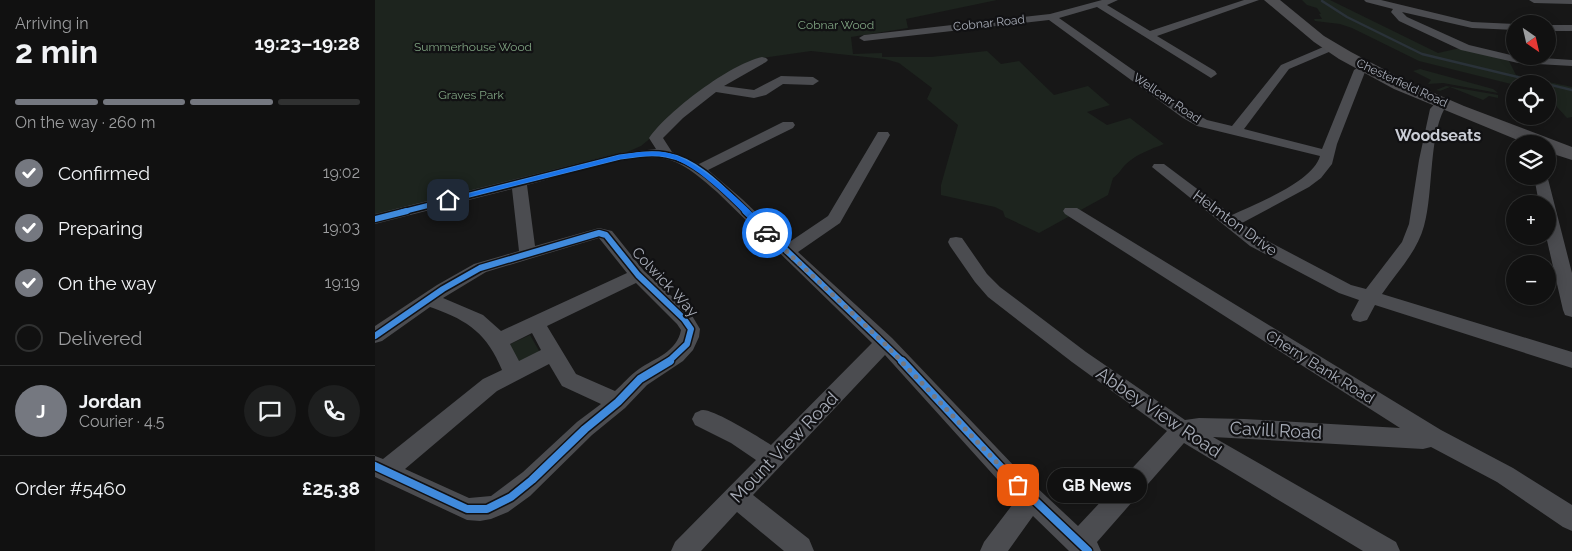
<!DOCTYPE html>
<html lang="en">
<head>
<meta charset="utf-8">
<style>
  body { margin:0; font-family:Raleway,sans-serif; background:#1e1f1f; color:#f1f3f6; height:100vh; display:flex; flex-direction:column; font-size:19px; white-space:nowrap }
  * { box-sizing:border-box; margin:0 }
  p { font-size:16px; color:#9c9d9f }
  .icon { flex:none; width:28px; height:28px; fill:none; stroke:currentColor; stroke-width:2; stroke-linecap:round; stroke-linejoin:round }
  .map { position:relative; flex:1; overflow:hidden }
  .drawer { display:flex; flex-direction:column; background:#111; width:375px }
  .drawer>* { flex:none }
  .needle { width:32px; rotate:146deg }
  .tools { position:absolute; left:1131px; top:15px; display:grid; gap:10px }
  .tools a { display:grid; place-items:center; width:50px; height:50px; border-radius:50%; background:#111; box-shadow:0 2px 12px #0003,0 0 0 1px #303131; font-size:25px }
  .pin { position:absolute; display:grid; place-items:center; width:42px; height:42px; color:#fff; margin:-21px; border-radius:10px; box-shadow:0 2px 8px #0006 }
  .courier { position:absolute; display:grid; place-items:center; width:50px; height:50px; margin:-25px; border:4px solid #1a73e8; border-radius:50%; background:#fff; color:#222; box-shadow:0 1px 6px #0007 }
  .bubble { position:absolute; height:35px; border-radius:18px; background:#111; box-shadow:0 2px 12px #0003,0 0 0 1px #303131; font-size:16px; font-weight:700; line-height:35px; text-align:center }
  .summary em { font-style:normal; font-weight:700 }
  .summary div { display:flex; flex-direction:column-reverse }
  .summary { display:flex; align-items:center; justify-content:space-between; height:85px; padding:0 15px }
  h1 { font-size:32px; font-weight:700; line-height:38px }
  .bar { display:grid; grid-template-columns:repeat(4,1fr); gap:8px 5px; align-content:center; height:60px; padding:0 15px }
  .bar i { height:6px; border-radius:4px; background:#303131 }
  .bar .active { background:#757880 }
  .bar p { grid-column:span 4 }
  .line { display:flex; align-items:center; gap:12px; padding:0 15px; border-top:1px solid #303131 }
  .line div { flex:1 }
  .round { display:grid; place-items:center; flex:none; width:52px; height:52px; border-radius:26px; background:#1e1f1f }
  ol { padding:0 15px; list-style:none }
  li { display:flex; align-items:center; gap:15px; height:55px }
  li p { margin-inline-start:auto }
  li .icon { padding:5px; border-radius:50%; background:#757880; color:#fff; stroke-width:4 }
  li:last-child { color:#9c9d9f }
  li i { width:28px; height:28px; border:2px solid #303131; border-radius:50% }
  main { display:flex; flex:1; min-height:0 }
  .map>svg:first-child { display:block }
  .green { fill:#1d241e }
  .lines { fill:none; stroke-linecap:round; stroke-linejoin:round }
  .stream { stroke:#2a3239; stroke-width:2.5 }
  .minor { fill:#4b4c50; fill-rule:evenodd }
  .highway { fill:#4e4e51; fill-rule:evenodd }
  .cycleway-far2-casing { stroke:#111113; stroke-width:8 }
  .cycleway-far1-casing { stroke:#111113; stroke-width:9 }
  .cycleway-casing { stroke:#111113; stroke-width:11 }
  .cycleway-far2 { stroke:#408adc; stroke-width:5 }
  .cycleway-far1 { stroke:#408adc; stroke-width:6 }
  .cycleway { stroke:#408adc; stroke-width:8 }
  .route { fill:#1a73e8 }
  .done { stroke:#757880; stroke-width:5; stroke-dasharray:0 9 }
  .labels { text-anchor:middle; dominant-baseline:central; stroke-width:4.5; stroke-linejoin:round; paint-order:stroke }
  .far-street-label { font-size:12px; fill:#a8adb8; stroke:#111113 }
  .far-park-label { font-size:12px; fill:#7fa381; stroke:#111113 }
  .street-label { font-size:15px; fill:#a8adb8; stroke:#111113 }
  .far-district-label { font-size:16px; font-weight:bold; fill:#c9ccd4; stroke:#111113 }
  .near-street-label { font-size:18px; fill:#a8adb8; stroke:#111113 }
</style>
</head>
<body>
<main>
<section class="drawer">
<div class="summary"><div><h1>2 min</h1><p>Arriving in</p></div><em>19:23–19:28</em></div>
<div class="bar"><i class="active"></i><i class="active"></i><i class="active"></i><i></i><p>On the way · 260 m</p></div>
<ol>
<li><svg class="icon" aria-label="check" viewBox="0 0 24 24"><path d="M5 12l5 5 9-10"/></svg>Confirmed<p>19:02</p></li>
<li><svg class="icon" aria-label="check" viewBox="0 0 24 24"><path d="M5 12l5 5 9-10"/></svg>Preparing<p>19:03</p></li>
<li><svg class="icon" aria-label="check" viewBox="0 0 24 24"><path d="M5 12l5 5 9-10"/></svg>On the way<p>19:19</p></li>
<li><i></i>Delivered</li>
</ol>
<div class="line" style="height:90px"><b class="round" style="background:#757880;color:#fff">J</b><div><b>Jordan</b><p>Courier · 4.5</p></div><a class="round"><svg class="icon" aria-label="chat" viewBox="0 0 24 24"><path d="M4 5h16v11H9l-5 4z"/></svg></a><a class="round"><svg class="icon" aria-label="phone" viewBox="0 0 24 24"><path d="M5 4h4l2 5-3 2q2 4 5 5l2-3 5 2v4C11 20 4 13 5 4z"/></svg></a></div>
<div class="line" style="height:65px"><div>Order #5460</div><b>£25.38</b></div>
</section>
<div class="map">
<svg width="1197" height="551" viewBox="0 0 1197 551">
  <rect width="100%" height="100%" fill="#171717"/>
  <g class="green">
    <path d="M0 0H622L531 19 533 28 476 37 478 54 507 53V57H556L612 51 626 64 644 61 679 95 713 86 735 105 712 112 732 125 755 118 789 144C776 149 762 154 751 164 746 169 744 174 738 178L733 195 664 233 630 217 628 211 620 207 566 195V185L583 125 552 99 557 88 524 63 510 59 436 51 387 58 289 127 266 146 250 153 0 216Z"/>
    <polygon points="927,0 955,0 1063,53 1085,48 1134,61 1141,75 1197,87 1197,117 1192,118 1173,97 1172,84 1140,85 1044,61 977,28 965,24 940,21 939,19 947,19 944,14 946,14 942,8 932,5"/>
    <polygon points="1045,69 1118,89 1123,93 1068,83 1053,84 1056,80 1038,71"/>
    <polygon points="1071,86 1123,95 1123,98 1114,96 1108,100 1075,87 1065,91 1061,90"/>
    <polygon points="155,335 167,356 145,367 133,345"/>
  </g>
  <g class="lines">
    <polyline class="stream" points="947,1 972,17 1047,54 1197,90"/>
    <g class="minor">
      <path d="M727 0H743L732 5 775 31 869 0H884L782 36 840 71 842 74 836 78 722 7 684 18 818 112 832 120 857 126 906 65 953 45H961L963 47 961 49 914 69 869 129 947 149 979 70 987 65H995L997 67 990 72 962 144 957 164 946 178 934 187 867 223 887 238 976 285 991 289 1027 242 1034 224 1044 160 1055 109 1063 100H1071L1073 103C1053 130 1059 192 1049 226 1042 252 1022 272 1007 294L1197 352V368L1000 305 992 320 985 322 978 320 976 315 984 300 964 293 875 246 777 167 779 164H789L857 215C880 204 938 182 945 156L822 126 808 118 674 20 489 41 484 38 489 35 675 14Z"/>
      <polygon points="989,0 1006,0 1097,22 1140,24 1140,30 1097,28 1027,12 1032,17 1094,45 1140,56 1197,60 1197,66 1143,63 1086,50 1024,21 1016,12 1018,9 991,2"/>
      <polygon points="1154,0 1197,0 1197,4 1159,3"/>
      <rect x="1172" y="25" width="25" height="6"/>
      <path d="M387 57 391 58 393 60 391 62 349 86 379 90 406 76 438 77 444 81 438 85 408 84 391 95 379 98 341 92 308 118 288 138 297 152 324 164 408 122H418L420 125 418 128 333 170 367 199 413 243 453 216 503 132H513L515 135 465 223 423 252 517 338 642 469 703 526 792 431 697 362 613 297 600 282 575 246 573 242 575 238 581 237 587 238 612 274 625 287 711 352 810 420 824 418 869 419 1025 428 690 214 688 211 690 208H702L1066 430 1138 468 1197 505V531L1188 527 1122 482 1056 447 1048 449 838 437 1021 542 1025 551H988L809 443 722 542 726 551H694L658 516 633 551H605L609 542 641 500 510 355 378 495 434 539 439 551H409L362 512 326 551H296L300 542 381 460 356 443 320 425 317 419 320 413C323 412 325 410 328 410 340 410 384 437 396 445L497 343 342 192C328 180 313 166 295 160 262 149 187 176 152 185L160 246 224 228 237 231 269 271 316 314 325 329 324 337 318 350 308 361 272 385 250 408 217 435 155 496 133 512 116 519 105 521 92 520 0 477V456L8 459 108 379 127 370C112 334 94 321 58 308L55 307 7 341 0 343V326L62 285 99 264 144 251 137 189 0 224V214L245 153 281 149 274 138C293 111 355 64 387 57ZM224 238 252 273 126 331 108 315 68 298 111 272ZM261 283 302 324 306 330C302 352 280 358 264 369 255 375 248 384 240 391L201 374 172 326ZM157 333 166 350 144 361 135 344ZM174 364 187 386 226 404 202 422 148 472 116 496 94 498 30 469 122 391Z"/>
      <polygon points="1172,175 1197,273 1197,317 1190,315 1188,310 1171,236 1172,204 1164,204 1159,176"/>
    </g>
    <polygon class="highway" points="889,0 905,0 949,36 976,52 1031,81 1089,106 1197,147 1197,160 1172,152 1172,144 1152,144 1019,89 964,59 939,42"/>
    <g class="cycleway-far2-casing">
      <path id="cycleway-far2" d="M27 212 245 157C260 155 276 152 291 155 323 160 350 191 372 212"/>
    </g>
    <g class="cycleway-far1-casing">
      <g id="cycleway-far1">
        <polyline points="370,211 528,362"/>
        <polyline points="0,219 32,211"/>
        <polyline points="0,336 68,289 105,268 224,233 231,235 263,275 309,319 316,329 312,344 293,362"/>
      </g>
    </g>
    <g class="cycleway-casing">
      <g id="cycleway">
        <polyline points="527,361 634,476 713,551"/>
        <polyline points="0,466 92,509 112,509 136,497 157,480 210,429 243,402 265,379 295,361"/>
      </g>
    </g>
    <use href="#cycleway-far2" class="cycleway-far2"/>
    <use href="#cycleway-far1" class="cycleway-far1"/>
    <use href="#cycleway" class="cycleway"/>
  </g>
  <path class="route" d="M266 152C275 152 285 151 293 153 322 159 377 209 396 233L389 234C367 212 323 163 292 157 277 154 260 157 245 159L73 202 69 200 245 155Z"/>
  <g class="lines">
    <polyline class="done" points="392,233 509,343 643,485"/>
  </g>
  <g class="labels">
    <g class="far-street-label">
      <text transform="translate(614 23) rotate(-6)">Cobnar Road</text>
      <text transform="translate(1027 83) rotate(25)">Chesterfield Road</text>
      <text transform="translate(792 98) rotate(34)">Wellcarr Road</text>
    </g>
    <g class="far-park-label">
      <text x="461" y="25">Cobnar Wood</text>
      <text x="98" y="47">Summerhouse Wood</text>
      <text x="96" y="95">Graves Park</text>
    </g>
    <g class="street-label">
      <text transform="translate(860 223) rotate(36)">Helmton Drive</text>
      <text transform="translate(290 282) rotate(47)">Colwick Way</text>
      <text transform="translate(945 367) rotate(32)">Cherry Bank Road</text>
    </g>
    <g class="far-district-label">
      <text x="1063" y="135">Woodseats</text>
    </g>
    <g class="near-street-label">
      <text transform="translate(784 412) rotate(34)">Abbey View Road</text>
      <text transform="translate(901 430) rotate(3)">Cavill Road</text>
      <text transform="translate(409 447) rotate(-46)">Mount View Road</text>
    </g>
  </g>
</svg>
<div class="tools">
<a><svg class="needle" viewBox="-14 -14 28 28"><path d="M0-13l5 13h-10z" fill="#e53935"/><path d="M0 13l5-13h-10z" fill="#9c9d9f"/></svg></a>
<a><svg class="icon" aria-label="locate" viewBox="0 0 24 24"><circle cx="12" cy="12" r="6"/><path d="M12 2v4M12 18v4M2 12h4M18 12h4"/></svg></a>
<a><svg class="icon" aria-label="layers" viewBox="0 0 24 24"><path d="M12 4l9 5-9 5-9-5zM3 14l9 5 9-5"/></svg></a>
<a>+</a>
<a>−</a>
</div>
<div class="pin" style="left:643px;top:485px;background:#ea580c"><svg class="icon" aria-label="bag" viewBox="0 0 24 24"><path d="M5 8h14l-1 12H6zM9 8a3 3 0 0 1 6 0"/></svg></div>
<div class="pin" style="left:73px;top:200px;background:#1f2937"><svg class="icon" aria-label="home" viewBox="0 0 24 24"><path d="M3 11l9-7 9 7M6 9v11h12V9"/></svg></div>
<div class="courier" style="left:392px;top:233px"><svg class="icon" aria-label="car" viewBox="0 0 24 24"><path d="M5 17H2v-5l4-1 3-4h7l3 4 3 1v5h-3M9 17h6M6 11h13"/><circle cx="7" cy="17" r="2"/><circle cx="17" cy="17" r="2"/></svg></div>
<div class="bubble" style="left:672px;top:468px;width:100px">GB News</div>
</div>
</main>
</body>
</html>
